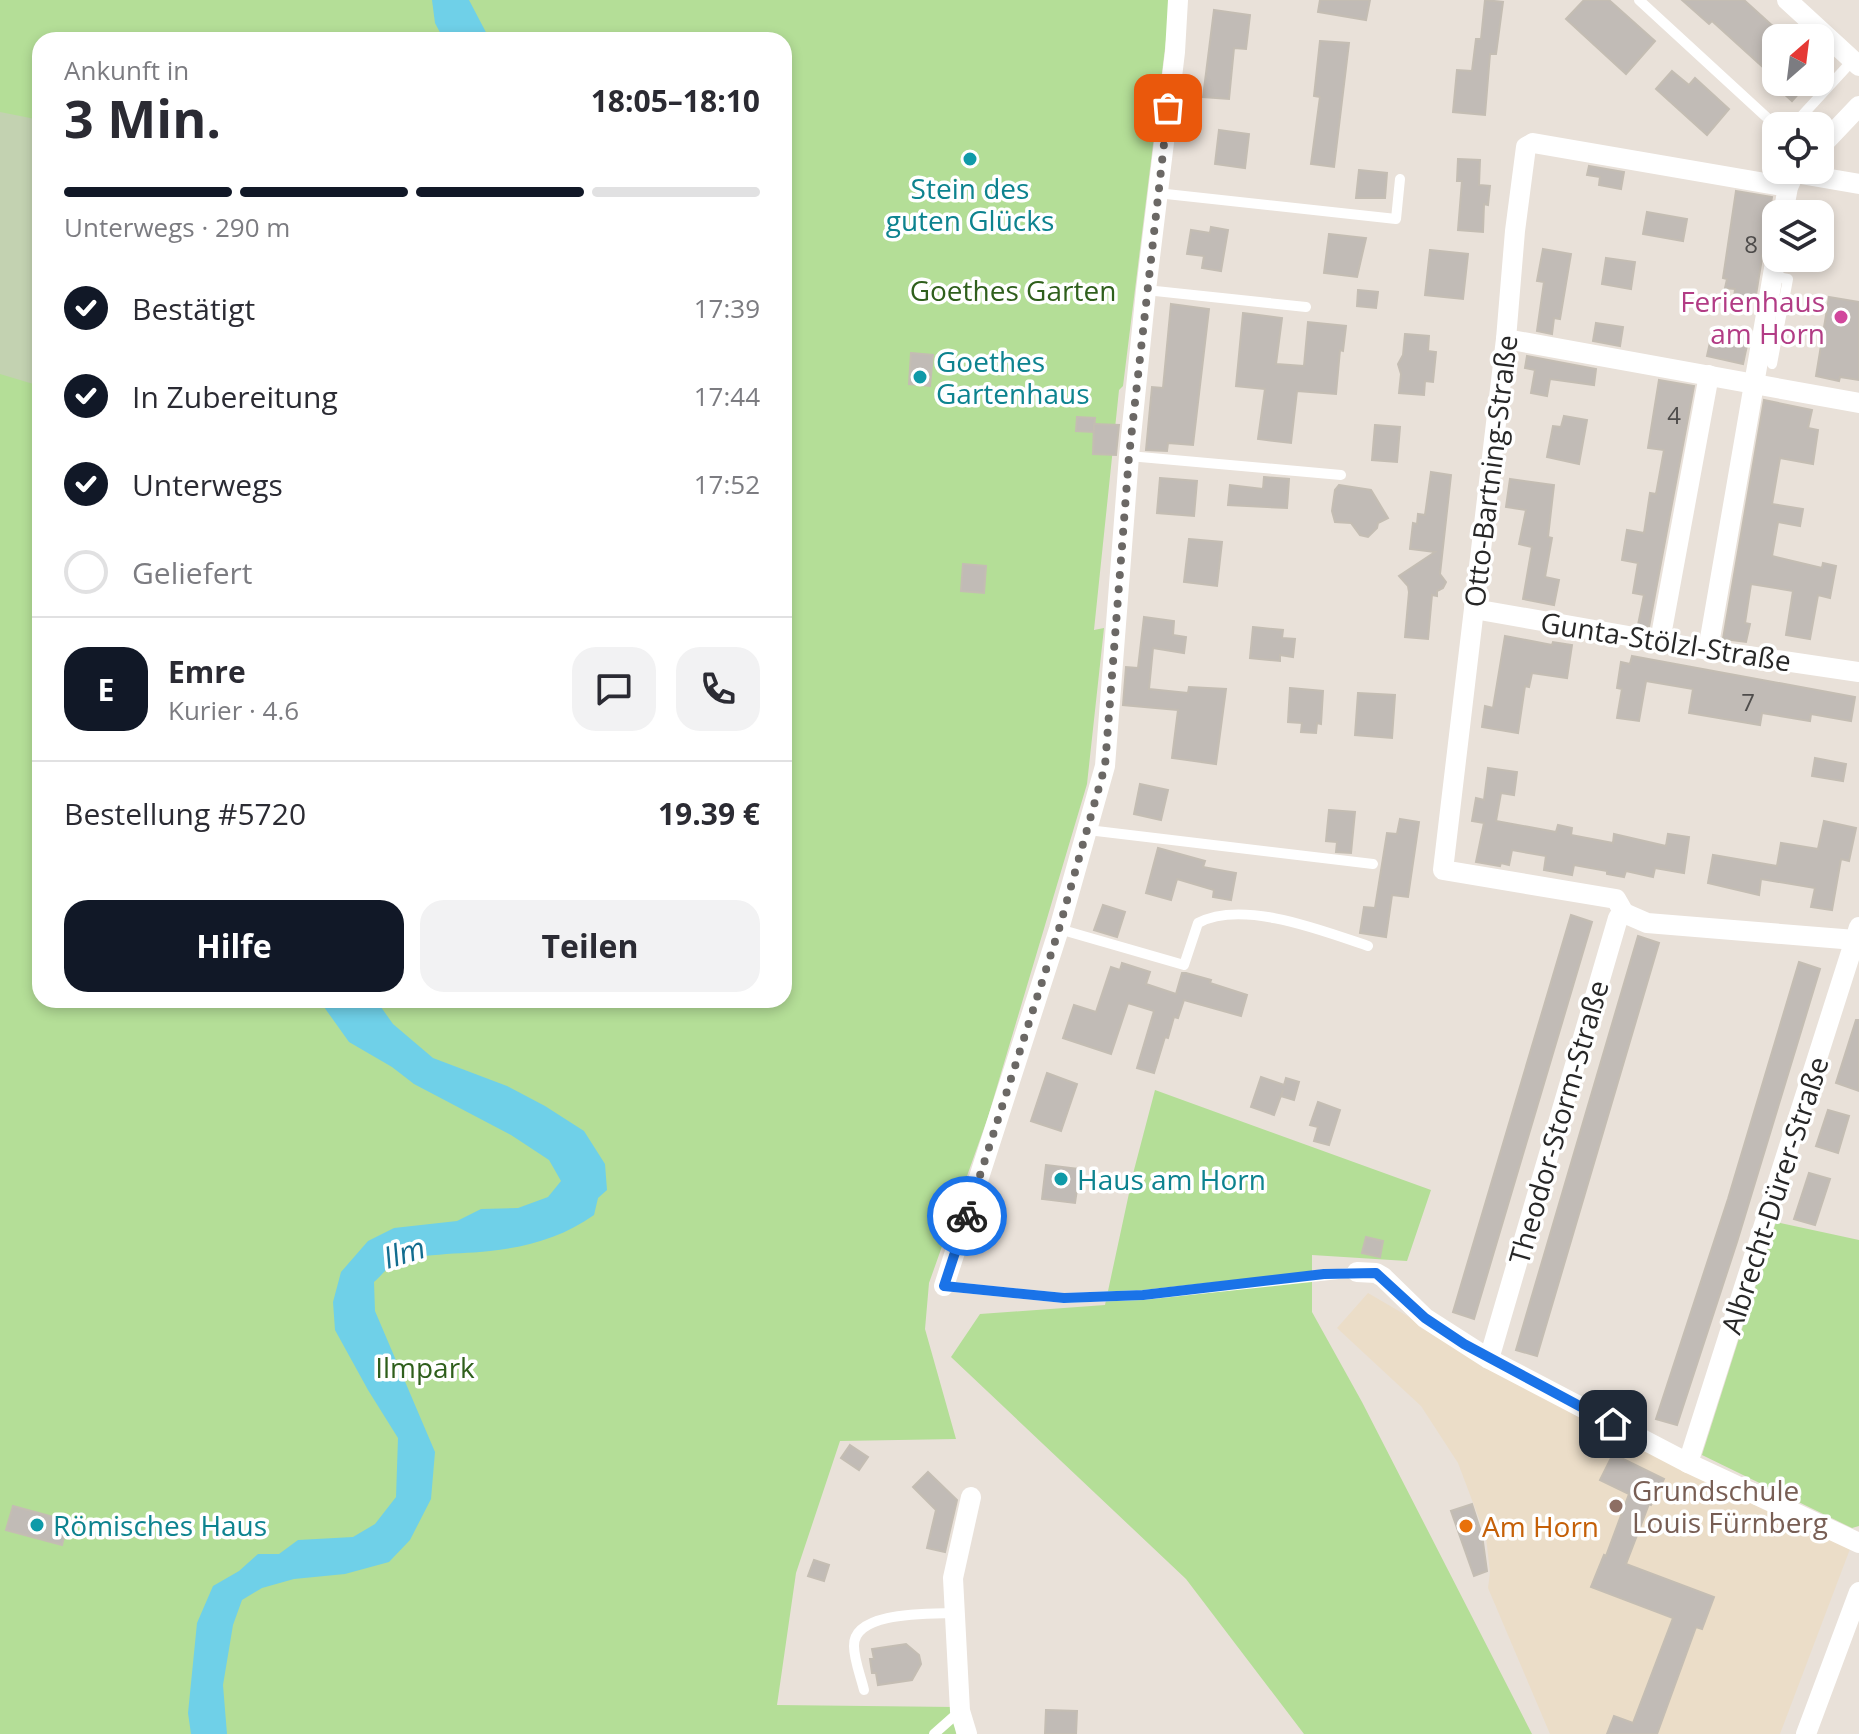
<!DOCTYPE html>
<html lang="de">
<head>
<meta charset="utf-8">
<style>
  body { margin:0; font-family:"Open Sans",sans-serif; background:#f2f2f3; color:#2b2b33; height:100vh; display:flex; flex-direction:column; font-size:30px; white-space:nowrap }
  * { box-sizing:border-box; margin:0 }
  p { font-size:26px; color:#7c7c81 }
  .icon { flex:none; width:44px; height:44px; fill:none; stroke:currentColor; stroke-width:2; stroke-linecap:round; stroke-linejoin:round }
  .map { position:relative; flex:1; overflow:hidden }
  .panel { position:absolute; left:32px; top:32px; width:760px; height:976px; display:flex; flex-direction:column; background:#fff; border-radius:24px; box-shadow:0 4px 12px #0003 }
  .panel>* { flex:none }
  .needle { width:52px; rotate:28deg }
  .buttons { position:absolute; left:1762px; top:24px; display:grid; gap:16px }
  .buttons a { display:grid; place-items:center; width:72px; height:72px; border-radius:16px; background:#fff; box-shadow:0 4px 12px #0003; font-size:40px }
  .pin { position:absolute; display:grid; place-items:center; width:68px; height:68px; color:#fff; margin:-34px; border-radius:16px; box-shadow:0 4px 12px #0006 }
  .courier { position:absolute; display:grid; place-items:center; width:80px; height:80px; margin:-40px; border:6px solid #1a73e8; border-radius:50%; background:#fff; color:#222; box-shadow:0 2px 10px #0007 }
  .head em { font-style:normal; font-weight:700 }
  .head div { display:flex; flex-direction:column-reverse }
  .head { display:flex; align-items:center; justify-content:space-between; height:136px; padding:0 32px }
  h1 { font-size:52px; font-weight:700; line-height:60px }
  .bar { display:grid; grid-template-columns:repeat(4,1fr); gap:12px 8px; align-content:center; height:96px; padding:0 32px }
  .bar i { height:10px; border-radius:6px; background:#e1e1e2 }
  .bar .selected { background:#111827 }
  .bar p { grid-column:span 4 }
  .line { display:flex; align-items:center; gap:20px; padding:0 32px; border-top:2px solid #e1e1e2 }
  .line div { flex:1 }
  .round { display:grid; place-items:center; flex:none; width:84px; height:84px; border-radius:24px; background:#f2f2f3 }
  ol { padding:0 32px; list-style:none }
  li { display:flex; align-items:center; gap:24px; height:88px }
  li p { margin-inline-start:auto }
  li .icon { padding:8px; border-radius:50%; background:#111827; color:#fff; stroke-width:4 }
  li:last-child { color:#7c7c81 }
  li i { width:44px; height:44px; border:4px solid #e1e1e2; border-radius:50% }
  .button { display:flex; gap:16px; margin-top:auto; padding:16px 32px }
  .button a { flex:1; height:92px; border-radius:24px; background:#111827; color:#fff; font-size:32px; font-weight:700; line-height:92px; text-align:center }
  .button a+a { background:#f2f2f3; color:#2b2b33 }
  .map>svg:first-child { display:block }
  .education { fill:#ebddc8 }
  .green { fill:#b4de97; fill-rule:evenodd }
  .cemetery { fill:#c3d2b1 }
  .water { fill:#6fd0e8 }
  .building { fill:#c1bbb6; stroke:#c4bdb3; stroke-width:2 }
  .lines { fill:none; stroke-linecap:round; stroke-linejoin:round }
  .service { stroke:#fff; stroke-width:10 }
  .minor { stroke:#fff; stroke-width:20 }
  .done { stroke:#6b6865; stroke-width:8; stroke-dasharray:0 14.4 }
  .route { stroke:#1a73e8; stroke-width:10 }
  .culture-dot { fill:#0f9aa8; stroke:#fff; stroke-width:3 }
  .hotel-dot { fill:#d1479c; stroke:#fff; stroke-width:3 }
  .education-dot { fill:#8d6e63; stroke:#fff; stroke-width:3 }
  .food-dot { fill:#e8710a; stroke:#fff; stroke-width:3 }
  .labels { text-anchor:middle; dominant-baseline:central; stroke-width:7; stroke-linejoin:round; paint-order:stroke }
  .number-label { font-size:24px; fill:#4e4c4b }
  .culture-label { font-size:28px; fill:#0d838f; stroke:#fff; text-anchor:start }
  .park-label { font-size:28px; fill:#2f5f1c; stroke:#fff }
  .hotel-label { font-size:28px; fill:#b23c85; stroke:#fff; text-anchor:end }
  .street-label { font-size:28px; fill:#272727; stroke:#fff }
  .education-label { font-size:28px; fill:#785e54; stroke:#fff; text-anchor:start }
  .food-label { font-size:28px; fill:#c56008; stroke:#fff; text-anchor:start }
  .water-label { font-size:30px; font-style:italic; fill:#136d8f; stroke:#fff }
</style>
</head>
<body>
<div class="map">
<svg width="1859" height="1734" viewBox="0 0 1859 1734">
  <rect width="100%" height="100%" fill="#e9e1d9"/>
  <polygon class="education" points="1368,1293 1416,1321 1850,1549 1780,1734 1550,1734 1488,1588 1490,1572 1486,1537 1458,1463 1421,1406 1337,1328"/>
  <g class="green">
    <path d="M0 0H1171L1123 386 1119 390 1094 630 1104 628 1087 784 988 1117 929 1283 925 1329 956 1439 840 1441 796 1573 777 1705 954 1707 956 1734H0ZM40 40H784V1000H40Z"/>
    <polygon points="1155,1090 1431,1190 1407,1261 1312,1255 1312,1312 1362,1402 1532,1734 1304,1734 1186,1579 951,1357 980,1314 1105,1305 1134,1170"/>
    <polygon points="1776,1222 1859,1240 1859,1526 1852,1528 1702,1455"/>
  </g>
  <polygon class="cemetery" points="0,112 40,120 40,386 0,374"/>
  <g class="water">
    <polygon points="432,0 469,0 490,40 444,40 435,23"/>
    <path d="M319 1000H376L393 1024 433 1058 507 1086 545 1106 584 1131 605 1164 607 1190 598 1198 594 1215C563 1237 528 1247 490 1251 467 1254 410 1253 392 1265 385 1270 380 1277 374 1282L375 1311 435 1452 431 1499 410 1540 389 1562 345 1574 294 1579 262 1588 242 1600 233 1625 223 1685 227 1734H191L188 1713 197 1623 213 1586 239 1571 258 1554H279L298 1540 353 1537 375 1524 396 1497 398 1438 368 1390 335 1330 333 1302 341 1272 368 1241 394 1228 457 1221 481 1209 518 1208 548 1197 561 1181 549 1160 511 1135 414 1084 392 1067 349 1042Z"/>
  </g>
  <g class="building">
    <polygon points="1320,0 1370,0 1366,20 1318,12"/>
    <polygon points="1485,0 1503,2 1496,54 1490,54 1485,115 1453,112 1457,70 1472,71 1476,39 1481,39"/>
    <polygon points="1584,0 1609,0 1655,41 1626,74 1566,19"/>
    <polygon points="1682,0 1744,0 1776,29 1776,79 1712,21 1709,24"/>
    <polygon points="1214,10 1250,15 1246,49 1234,48 1229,99 1203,97"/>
    <polygon points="1320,41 1349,43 1334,167 1311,164 1320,97 1314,96"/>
    <polygon points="1672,71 1689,85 1695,78 1729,109 1707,135 1656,89"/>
    <polygon points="1771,82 1809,82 1792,101"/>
    <polygon points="1219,130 1249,134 1245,168 1215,164"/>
    <polygon points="1458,159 1480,160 1479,185 1490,186 1488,205 1484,204 1483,232 1458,230 1462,181 1457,181"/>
    <polygon points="1589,166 1624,172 1621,189 1599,185 1600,177 1587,175"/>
    <polygon points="1359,170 1387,173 1385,198 1356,198"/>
    <polygon points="1736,191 1772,197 1755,301 1734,298 1735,289 1725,288 1727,279 1723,278"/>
    <polygon points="1647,212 1687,219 1683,241 1643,234"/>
    <polygon points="1211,227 1228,230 1221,271 1202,268 1204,256 1187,254 1191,230 1210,233"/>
    <polygon points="1329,234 1366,238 1357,277 1324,273"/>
    <polygon points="1543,249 1571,254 1560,319 1554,318 1552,334 1537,331 1544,282 1537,281"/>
    <polygon points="1430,250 1468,254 1463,299 1425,295"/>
    <polygon points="1606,258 1635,262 1631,289 1602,284"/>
    <polygon points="1358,290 1378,292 1376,308 1357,306"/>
    <polygon points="1829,297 1859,302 1859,380 1840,377 1839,381 1816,376"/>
    <polygon points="1171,304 1209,309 1193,445 1168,443 1167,451 1146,450 1152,387 1163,388"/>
    <polygon points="1243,313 1282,318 1276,364 1304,366 1308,322 1346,326 1343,351 1340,350 1336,394 1297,391 1291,443 1258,439 1265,389 1236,386"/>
    <polygon points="1596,323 1623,327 1620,346 1593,341"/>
    <polygon points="1713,329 1749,336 1743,364 1707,356"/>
    <polygon points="1405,334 1429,336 1428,351 1436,352 1433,382 1425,381 1424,395 1399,393 1401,374 1398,364 1403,355"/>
    <polygon points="911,353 933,355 930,386 909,384"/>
    <polygon points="1527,356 1596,369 1594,385 1550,379 1547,396 1531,393 1535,370 1525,368"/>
    <polygon points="1659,380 1694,386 1649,627 1638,625 1644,595 1633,593 1638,563 1622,560 1627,530 1644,533 1650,493 1656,494 1664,450 1648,448"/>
    <polygon points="1764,400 1812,410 1808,428 1818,430 1813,464 1780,458 1772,504 1803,509 1800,526 1778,522 1772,556 1822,568 1823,563 1836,566 1830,598 1818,595 1810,639 1786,635 1793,591 1751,584 1745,623 1750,624 1746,642 1723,639"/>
    <polygon points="1564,416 1587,420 1579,464 1547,457 1553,426 1561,427"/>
    <polygon points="1077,417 1095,418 1094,432 1076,431"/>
    <polygon points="1094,424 1119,425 1116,455 1093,454"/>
    <polygon points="1375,425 1400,427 1397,462 1372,460"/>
    <polygon points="1431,472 1451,475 1440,574 1446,582 1443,588 1437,591 1437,596 1432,595 1428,639 1405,637 1409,592 1408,586 1399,576 1435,552 1410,549 1413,523 1417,524 1418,514 1425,515"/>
    <polygon points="1264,477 1289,479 1287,508 1228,505 1230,485 1263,489"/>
    <polygon points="1160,478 1197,481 1194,516 1157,513"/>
    <polygon points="1510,479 1554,485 1548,537 1552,538 1545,577 1559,580 1554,605 1523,599 1532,547 1519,544 1526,510 1506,507"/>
    <polygon points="1339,485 1371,490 1388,518 1378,523 1377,528 1368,537 1360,535 1351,523 1335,522 1332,511 1335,490"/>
    <polygon points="1189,539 1222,542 1217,586 1184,582"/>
    <polygon points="963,564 986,566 984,593 961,591"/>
    <polygon points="1144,617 1174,621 1173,635 1186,637 1184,653 1153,648 1149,689 1188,693 1189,687 1226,689 1216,764 1172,758 1178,710 1123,705 1126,667 1138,668"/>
    <polygon points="1253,627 1283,630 1282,638 1295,639 1293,657 1280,655 1280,661 1250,658"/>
    <polygon points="1505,636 1552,645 1553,642 1572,645 1567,678 1532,673 1529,687 1525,686 1518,733 1482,727 1485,706 1493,708"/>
    <polygon points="1632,656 1855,697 1851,721 1811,714 1810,721 1762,713 1760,725 1689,713 1693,689 1646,681 1639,721 1617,718 1622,689 1617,688 1621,662 1630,664"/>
    <polygon points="1290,688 1323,691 1321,724 1317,723 1316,733 1301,732 1302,723 1288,722"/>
    <polygon points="1358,693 1395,695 1392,738 1355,735"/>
    <polygon points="1815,758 1846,764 1843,781 1812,776"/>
    <polygon points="1488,768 1517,772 1514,795 1501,793 1496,821 1556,832 1558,825 1572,828 1571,835 1613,843 1614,834 1666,846 1668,834 1689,837 1684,873 1655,868 1653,877 1626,871 1624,877 1607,874 1607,871 1574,865 1572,875 1544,870 1546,856 1512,850 1509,865 1501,863 1500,866 1476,862 1484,823 1472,821 1476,798 1484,800"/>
    <polygon points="1140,784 1168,790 1161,820 1134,814"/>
    <polygon points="1329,810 1355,812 1351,853 1336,852 1337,842 1326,841"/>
    <polygon points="1400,819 1419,822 1408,897 1392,895 1386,937 1360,933 1364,907 1375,908 1387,833 1397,834"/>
    <polygon points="1824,821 1856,828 1849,861 1841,859 1832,910 1811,907 1815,888 1761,879 1759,895 1708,883 1713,855 1777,866 1781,843 1818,849"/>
    <polygon points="1158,848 1205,861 1203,867 1236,873 1231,900 1213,897 1214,890 1177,879 1171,900 1146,893"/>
    <polygon points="1103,905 1125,912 1117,937 1094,930"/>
    <polygon points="1571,915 1592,922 1474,1319 1453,1312"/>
    <polygon points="1638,936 1659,943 1537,1356 1516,1350"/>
    <polygon points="1799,962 1820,969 1737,1242 1677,1425 1656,1419 1728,1199"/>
    <polygon points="1122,963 1150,972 1146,984 1176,994 1182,973 1186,973 1211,980 1210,983 1247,995 1241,1016 1184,1000 1178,1018 1174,1017 1168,1038 1165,1037 1154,1073 1137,1068 1154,1011 1128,1003 1111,1054 1063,1038 1074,1005 1096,1012 1111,967 1120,970"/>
    <polygon points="1856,1020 1859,1020 1859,1091 1836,1083"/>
    <polygon points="1047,1073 1077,1084 1061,1131 1031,1121"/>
    <polygon points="1261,1077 1284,1085 1286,1078 1299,1082 1294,1100 1281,1096 1283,1090 1274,1115 1251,1107"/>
    <polygon points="1318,1102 1340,1110 1329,1145 1314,1141 1318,1127 1310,1125"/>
    <polygon points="1828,1110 1849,1116 1838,1153 1816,1146"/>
    <polygon points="1046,1165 1080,1169 1075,1203 1042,1199"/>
    <polygon points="1809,1173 1830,1179 1815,1225 1794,1219"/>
    <polygon points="1366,1237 1383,1241 1380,1257 1362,1253"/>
    <polygon points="850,1445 868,1457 859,1470 841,1458"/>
    <polygon points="1613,1454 1664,1479 1651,1505 1649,1504 1626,1564 1714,1597 1702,1629 1696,1627 1657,1734 1607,1734 1614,1716 1633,1723 1673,1618 1591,1587 1604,1555 1606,1556 1629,1494 1600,1480"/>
    <polygon points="928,1472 957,1500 945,1552 927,1548 936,1510 913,1487"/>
    <polygon points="1472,1504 1482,1535 1487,1571 1474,1576 1451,1511"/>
    <polygon points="13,1506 68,1521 62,1545 6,1530"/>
    <polygon points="814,1560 829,1565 824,1581 808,1576"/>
    <polygon points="906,1644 919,1655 921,1664 912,1680 878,1685 876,1673 872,1673 870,1659 874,1659 872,1649"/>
    <polygon points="1046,1710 1077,1711 1076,1734 1045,1734"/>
  </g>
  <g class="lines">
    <g class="service">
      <polyline points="1639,0 1776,126"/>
      <polyline points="1778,126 1797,121 1853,60"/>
      <polyline points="1157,193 1396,219 1400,179"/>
      <polyline points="1146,290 1306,307"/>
      <polyline points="1772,364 1788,279 1773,276"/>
      <polyline points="1129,456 1341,475"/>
      <polyline points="1088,830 1373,864"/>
      <path d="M1059 929 1184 965 1198 923C1242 899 1324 931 1368 946"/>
      <polyline points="944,1286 1064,1298 1143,1295 1357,1272"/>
      <path d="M864 1690C861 1677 854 1660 854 1646 853 1611 930 1614 954 1613"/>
      <polyline points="934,1734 960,1711"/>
    </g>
    <g class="minor">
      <polyline points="1787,0 1859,66"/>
      <polyline points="1820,147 1859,106"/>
      <polyline points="1795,173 1859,184"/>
      <polyline points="1783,214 1788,187 1793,176"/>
      <polyline points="1506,339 1859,403"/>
      <polyline points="1474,609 1708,650 1859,672"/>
      <polyline points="1660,641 1709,375"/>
      <polyline points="1708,650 1776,257"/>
      <polyline points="1624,913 1616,899 1443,870 1506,339 1515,231 1526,147 1533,143 1788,187"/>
      <polyline points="1357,1272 1376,1273 1383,1277 1425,1318 1489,1359 1688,1463 1859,1543"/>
      <polyline points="944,1286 1059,929 1105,766 1129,456 1146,290 1175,52 1178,0"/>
      <polyline points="1489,1359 1618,918 1624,913 1647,923 1855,940"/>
      <polyline points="1688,1463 1859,927"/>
      <polyline points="967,1734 960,1711 953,1578 971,1497"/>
      <polyline points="1806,1734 1859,1592"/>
    </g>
  </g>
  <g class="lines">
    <polyline class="done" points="967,1216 1059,929 1105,766 1129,456 1168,108"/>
    <polyline class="route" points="967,1216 944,1286 1064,1298 1143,1295 1324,1274 1376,1273 1425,1318 1464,1344 1613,1424"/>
  </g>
  <g class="culture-dot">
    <circle cx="970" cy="159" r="8"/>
    <circle cx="920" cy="377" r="8"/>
    <circle cx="1061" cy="1179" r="8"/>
    <circle cx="37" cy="1525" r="8"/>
  </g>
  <circle class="hotel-dot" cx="1841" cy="317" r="8"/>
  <circle class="education-dot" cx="1616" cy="1506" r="8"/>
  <circle class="food-dot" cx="1466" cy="1526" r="8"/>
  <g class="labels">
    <g class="number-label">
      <text x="1751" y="243">8</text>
      <text x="1674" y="414">4</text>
      <text x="1748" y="701">7</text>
    </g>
    <g class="culture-label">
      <text x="970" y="188" text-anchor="middle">Stein des<tspan x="970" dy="32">guten Glücks</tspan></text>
      <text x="936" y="361">Goethes<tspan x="936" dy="32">Gartenhaus</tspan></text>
      <text x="1077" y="1179">Haus am Horn</text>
      <text x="53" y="1525">Römisches Haus</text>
    </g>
    <g class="park-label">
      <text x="1013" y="290">Goethes Garten</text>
      <text x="425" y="1367">Ilmpark</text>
    </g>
    <g class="hotel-label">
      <text x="1825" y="301">Ferienhaus<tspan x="1825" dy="32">am Horn</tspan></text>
    </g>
    <g class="street-label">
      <text transform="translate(1490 471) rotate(-83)">Otto-Bartning-Straße</text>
      <text transform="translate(1666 641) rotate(9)">Gunta-Stölzl-Straße</text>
      <text transform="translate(1558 1122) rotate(-74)">Theodor-Storm-Straße</text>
      <text transform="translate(1774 1195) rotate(-72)">Albrecht-Dürer-Straße</text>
    </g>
    <g class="education-label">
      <text x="1632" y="1490">Grundschule<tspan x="1632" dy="32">Louis Fürnberg</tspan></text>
    </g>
    <g class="food-label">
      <text x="1482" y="1526">Am Horn</text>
    </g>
    <g class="water-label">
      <text transform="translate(404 1252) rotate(-17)">Ilm</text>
    </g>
  </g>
</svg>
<div class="buttons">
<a><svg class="needle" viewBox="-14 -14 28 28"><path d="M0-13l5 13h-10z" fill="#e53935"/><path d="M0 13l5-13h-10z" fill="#7c7c81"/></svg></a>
<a><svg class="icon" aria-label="locate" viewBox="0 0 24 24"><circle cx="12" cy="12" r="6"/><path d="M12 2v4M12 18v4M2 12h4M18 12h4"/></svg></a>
<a><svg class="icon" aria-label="layers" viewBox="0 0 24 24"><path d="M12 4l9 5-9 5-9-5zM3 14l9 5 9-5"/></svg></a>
</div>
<div class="pin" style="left:1168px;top:108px;background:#ea580c"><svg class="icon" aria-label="bag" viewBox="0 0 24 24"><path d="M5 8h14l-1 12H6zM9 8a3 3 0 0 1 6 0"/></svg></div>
<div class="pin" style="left:1613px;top:1424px;background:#1f2937"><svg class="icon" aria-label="home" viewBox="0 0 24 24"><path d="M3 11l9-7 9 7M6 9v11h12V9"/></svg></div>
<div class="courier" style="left:967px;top:1216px"><svg class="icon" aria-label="bike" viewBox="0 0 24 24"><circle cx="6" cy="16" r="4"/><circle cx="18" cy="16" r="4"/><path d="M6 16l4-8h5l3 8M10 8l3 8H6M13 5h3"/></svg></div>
<section class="panel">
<div class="head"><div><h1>3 Min.</h1><p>Ankunft in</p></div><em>18:05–18:10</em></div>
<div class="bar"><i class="selected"></i><i class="selected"></i><i class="selected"></i><i></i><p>Unterwegs · 290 m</p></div>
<ol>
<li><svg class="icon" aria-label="check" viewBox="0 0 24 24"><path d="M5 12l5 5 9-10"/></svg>Bestätigt<p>17:39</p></li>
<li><svg class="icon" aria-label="check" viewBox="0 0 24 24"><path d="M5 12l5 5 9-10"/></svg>In Zubereitung<p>17:44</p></li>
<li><svg class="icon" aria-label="check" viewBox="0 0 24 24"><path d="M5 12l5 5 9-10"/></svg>Unterwegs<p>17:52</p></li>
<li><i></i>Geliefert</li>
</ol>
<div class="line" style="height:144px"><b class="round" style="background:#111827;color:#fff">E</b><div><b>Emre</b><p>Kurier · 4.6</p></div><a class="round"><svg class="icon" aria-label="chat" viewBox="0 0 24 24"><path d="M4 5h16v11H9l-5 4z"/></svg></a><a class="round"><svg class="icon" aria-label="phone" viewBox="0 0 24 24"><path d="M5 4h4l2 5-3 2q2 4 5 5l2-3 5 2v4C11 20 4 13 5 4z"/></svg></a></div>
<div class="line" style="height:104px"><div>Bestellung #5720</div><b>19.39 €</b></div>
<div class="button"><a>Hilfe</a><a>Teilen</a></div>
</section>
</div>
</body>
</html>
